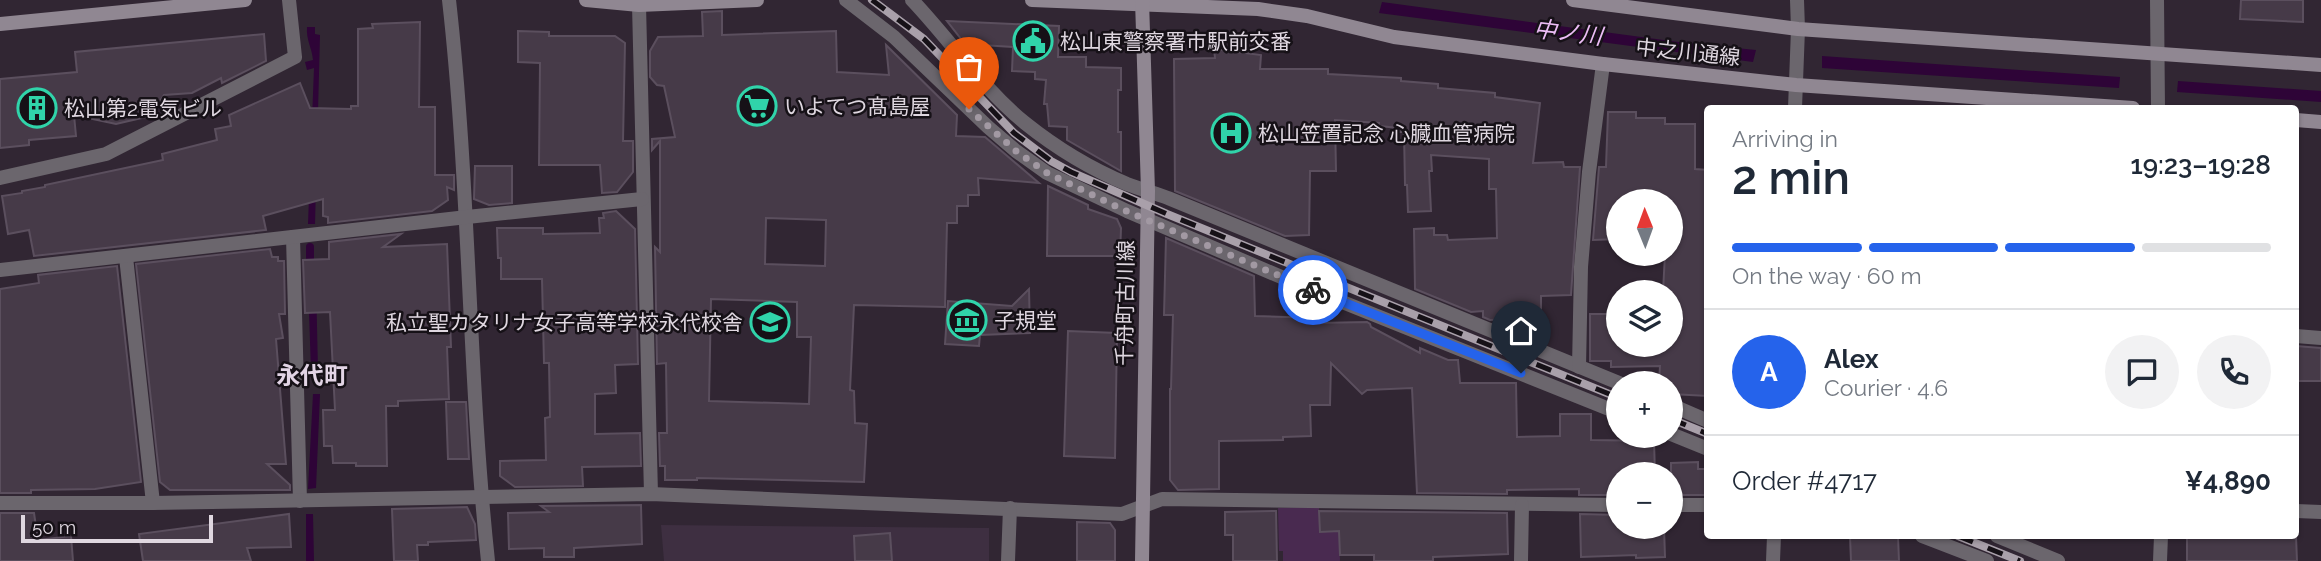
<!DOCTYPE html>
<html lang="en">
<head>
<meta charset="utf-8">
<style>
  body { margin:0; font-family:Raleway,"Noto Sans JP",sans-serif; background:#f2f2f3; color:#1f2937; height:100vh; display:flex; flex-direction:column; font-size:26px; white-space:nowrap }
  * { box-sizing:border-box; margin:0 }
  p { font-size:23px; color:#747a83 }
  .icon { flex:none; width:38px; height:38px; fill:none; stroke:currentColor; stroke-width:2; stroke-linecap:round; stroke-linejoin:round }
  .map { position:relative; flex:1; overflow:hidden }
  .panel { position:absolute; left:1704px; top:105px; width:595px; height:434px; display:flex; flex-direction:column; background:#fff; border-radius:7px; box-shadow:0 2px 5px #0004 }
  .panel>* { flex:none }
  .needle { width:46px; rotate:359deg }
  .fabs { position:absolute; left:1606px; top:189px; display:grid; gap:14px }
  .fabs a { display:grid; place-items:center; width:77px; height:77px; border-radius:50%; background:#fff; box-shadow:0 2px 5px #0004; font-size:35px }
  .scale { position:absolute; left:21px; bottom:18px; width:192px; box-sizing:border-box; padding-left:7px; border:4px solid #dfd7e0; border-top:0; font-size:19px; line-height:24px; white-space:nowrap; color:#dfd7e0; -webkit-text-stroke:5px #161117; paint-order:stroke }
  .pin { position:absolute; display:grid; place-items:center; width:60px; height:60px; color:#fff; margin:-72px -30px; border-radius:50% 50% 50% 0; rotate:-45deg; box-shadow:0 0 7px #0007 }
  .pin .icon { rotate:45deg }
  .courier { position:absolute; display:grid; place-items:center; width:70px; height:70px; margin:-35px; border:5px solid #2563eb; border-radius:50%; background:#fff; color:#222; box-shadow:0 2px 9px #0007 }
  .overview em { font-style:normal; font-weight:600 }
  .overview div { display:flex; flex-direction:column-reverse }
  .overview { display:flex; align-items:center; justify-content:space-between; height:119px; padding:0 28px }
  h1 { font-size:46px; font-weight:600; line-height:52px }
  .bar { display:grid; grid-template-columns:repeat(4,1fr); gap:10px 7px; align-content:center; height:84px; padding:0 28px }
  .bar i { height:9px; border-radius:5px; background:#e0e1e3 }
  .bar .on { background:#2563eb }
  .bar p { grid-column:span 4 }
  .line { display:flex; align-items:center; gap:18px; padding:0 28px; border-top:2px solid #e0e1e3 }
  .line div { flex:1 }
  .round { display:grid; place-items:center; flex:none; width:74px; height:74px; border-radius:37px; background:#f2f2f3 }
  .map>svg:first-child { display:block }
  .built { fill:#3e2f41 }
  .green { fill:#492a50 }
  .water { fill:#2e0437 }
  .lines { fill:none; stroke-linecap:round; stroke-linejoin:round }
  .stream { stroke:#2e0437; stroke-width:8 }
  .building { fill:#463a48; stroke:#5b4f5e; stroke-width:2; fill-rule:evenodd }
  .street { stroke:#6b666d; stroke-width:14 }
  .secondary { stroke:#908792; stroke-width:14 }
  .rail-casing { stroke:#a9a0aa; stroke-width:8 }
  .rail { stroke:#161117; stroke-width:5; stroke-dasharray:16; stroke-linecap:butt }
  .done { stroke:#a299a3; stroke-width:7; stroke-dasharray:0 12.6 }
  .route { stroke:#2563eb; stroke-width:9 }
  .labels { text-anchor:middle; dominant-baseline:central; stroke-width:5; stroke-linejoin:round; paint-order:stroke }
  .poi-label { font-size:21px; fill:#dfd7e0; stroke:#161117; text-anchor:start }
  .street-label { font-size:21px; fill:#dfd7e0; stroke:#161117 }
  .water-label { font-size:23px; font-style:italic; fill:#ecbdf6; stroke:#161117 }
  .quarter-label { font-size:24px; font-weight:bold; fill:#e2d4e5; stroke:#161117 }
</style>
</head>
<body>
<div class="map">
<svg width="2321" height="561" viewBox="0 0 2321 561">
  <rect width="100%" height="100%" fill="#312633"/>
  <polygon class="built" points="661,525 989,528 989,561 664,561"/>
  <polygon class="green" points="1319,507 1320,532 1339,531 1340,561 1283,561 1283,551 1279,551 1278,508"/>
  <g class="water">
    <polygon points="1382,2 1686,43 1756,50 1753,62 1379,13"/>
    <path d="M307 27H315V34L320 35 315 224H308L314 68 307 70 305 62 313 60C312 48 306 40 307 27Z"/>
    <polygon points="1822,56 2120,77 2119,88 1822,68"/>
    <polygon points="2178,81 2321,91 2321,102 2177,92"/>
    <polygon points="308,282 316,282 318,371 311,371"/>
    <polygon points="313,394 320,394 316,488 308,489"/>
    <polygon points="306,514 313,514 314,561 306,561"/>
  </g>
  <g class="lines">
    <polyline class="stream" points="310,265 310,247"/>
  </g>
  <g class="building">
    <polygon points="2241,0 2303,0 2303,22 2240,19"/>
    <path d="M722 11V35L836 31 837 72 889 75 886 45 957 115 956 136 985 137 1039 183 978 178 979 195H968V206H957V223H947L945 307 854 305 850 390 854 391 855 423 867 424 864 482 697 478V480H665V466H660L659 433H667L666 363 657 364 655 247 660 252V141L652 150V139L675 137 664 86 657 85 650 77V51L658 37 703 36 702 12ZM766 218 826 220 825 266 765 264ZM711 299 797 302V337H811L809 404 709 401Z"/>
    <polygon points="947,21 1059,26 1058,57 1086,57 1086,67 1121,68 1121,90 1118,90 1118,132 1121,132 1121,171 1067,140 1067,127 1049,126 1047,104 1044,104 1046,80 1035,79 1035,72 1012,71 1013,47 965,44"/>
    <polygon points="420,22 419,107 435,107 435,175 454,175 454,190 447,187 448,200 432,211 328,223 328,217 323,216 323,199 263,216 266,230 34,256 29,230 8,234 2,196 22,193 22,191 45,187 45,185 163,160 162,154 217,140 215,129 231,126 229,115 300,83 310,108 351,109 351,106 358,106 358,29 373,28 372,24"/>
    <polygon points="518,31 549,32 549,36 615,36 625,43 623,141 633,141 633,172 617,192 602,193 600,165 539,165 540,63 518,62"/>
    <polygon points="264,34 266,61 222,83 221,78 192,93 164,95 150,116 116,124 74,115 76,136 29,140 29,145 0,148 0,79 77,72 75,52"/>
    <polygon points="1214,49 1261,55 1260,69 1328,69 1328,74 1401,78 1401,81 1438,84 1438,88 1495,93 1495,97 1540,103 1533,163 1563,162 1564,167 1580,167 1571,295 1541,296 1541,326 1513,327 1513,319 1490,320 1483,317 1483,311 1471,312 1415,289 1414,229 1434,228 1434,235 1447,235 1448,240 1497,238 1496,189 1489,189 1489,159 1431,155 1432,171 1429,171 1431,211 1408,212 1407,185 1405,185 1404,132 1399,132 1399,128 1379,126 1379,123 1335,120 1336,171 1310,171 1309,235 1285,236 1175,191 1174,59 1215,58"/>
    <polygon points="1608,112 1636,112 1636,118 1665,118 1665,124 1695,124 1695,169 1708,170 1708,396 1671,394 1671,383 1659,383 1660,366 1611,367 1611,361 1590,361 1590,314 1619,314 1619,345 1671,345 1671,292 1663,292 1665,254 1671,254 1671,201 1619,201 1619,239 1593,240 1599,167 1606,167"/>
    <polygon points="475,166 512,166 512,203 489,205 474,199"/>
    <polygon points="1048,186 1088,205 1088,209 1117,219 1121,228 1120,256 1047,256"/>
    <polygon points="616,211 635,229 638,364 615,365 616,393 595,394 595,434 640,433 641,466 582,467 583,486 515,487 500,476 500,461 546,460 545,418 550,417 549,363 544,363 542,279 501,279 501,258 498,258 497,228 543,228 543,234 600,233 599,218 604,218 603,213"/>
    <polygon points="401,234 383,247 447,244 451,347 447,347 449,399 398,401 398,406 386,406 387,466 356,466 356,463 333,463 332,446 324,446 323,410 335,410 330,312 305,313 303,260 329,259 329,242"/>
    <polygon points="1166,238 1254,276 1255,316 1317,318 1317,323 1367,322 1370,324 1371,327 1420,353 1420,348 1448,360 1458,360 1460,383 1516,383 1517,437 1560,436 1560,414 1591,414 1591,440 1654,441 1655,474 1619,474 1619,495 1579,495 1579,489 1507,490 1507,494 1417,493 1412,388 1367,390 1362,394 1331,363 1330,405 1310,405 1311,436 1283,437 1283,440 1219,441 1219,489 1178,490 1170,480 1170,389 1171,389 1173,315 1164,315"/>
    <polygon points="270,249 272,257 278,257 278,261 284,261 285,314 279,314 283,338 276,339 286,464 267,464 290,485 290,490 170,490 160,482 136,264"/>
    <polygon points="117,266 141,482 95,489 31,490 31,493 0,493 0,289 39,283 38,275"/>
    <polygon points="1029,289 1030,333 980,335 979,346 945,344 948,301 1012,306"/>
    <polygon points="1068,331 1117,333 1115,458 1064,456"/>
    <polygon points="2296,346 2321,348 2321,381 2296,381"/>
    <polygon points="446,402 466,402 469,459 448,459"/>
    <polygon points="1698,462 1698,469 1708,469 1708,495 1671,495 1671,463"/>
    <polygon points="641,505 642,544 574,548 574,557 544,557 544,548 509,549 508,513 549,512 541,506"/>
    <polygon points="467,507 475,524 476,540 428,542 428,545 417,545 418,561 394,561 392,509"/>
    <polygon points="1276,511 1277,561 1233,561 1233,535 1225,535 1225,512"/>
    <polygon points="1319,511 1507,513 1508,554 1433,557 1433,561 1374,561 1374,555 1340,555 1339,531 1320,532"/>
    <polygon points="0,513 34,513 38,540 71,536 73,561 0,561"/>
    <polygon points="289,514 291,547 247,548 251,561 143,561 139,534"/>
    <polygon points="1580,514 1619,515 1619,527 1664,527 1665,557 1636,558 1636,555 1581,557"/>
    <polygon points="1077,522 1110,523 1115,530 1115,561 1077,561"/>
    <polygon points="890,533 892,561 855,561 854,536"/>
    <polygon points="1850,536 1898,536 1899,561 1851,561"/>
    <polygon points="2187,536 2296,536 2297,561 2187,561"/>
  </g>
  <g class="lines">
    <g class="street">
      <path d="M449 0C470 186 468 375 488 561"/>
      <polyline points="846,0 894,37 988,127 1016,151 1047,173 1127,211 1300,285 1619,413"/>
      <path d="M912 0C950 40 982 88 1025 123 1055 147 1091 169 1127 184 1140 189 1154 193 1168 198L1619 383"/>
      <polyline points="2157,0 2158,108"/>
      <polyline points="639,5 651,494"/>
      <polyline points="1795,108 1798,29 1797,0"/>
      <polyline points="0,178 106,154 295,57 289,0"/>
      <polyline points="293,237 300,501"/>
      <polyline points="126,257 153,503"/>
      <polyline points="0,270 467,217 642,199"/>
      <polyline points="2296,336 2321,338"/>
      <polyline points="1579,367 1581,267 1589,172 1603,64"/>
      <polyline points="1671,405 1708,421"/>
      <polyline points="1671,434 1708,449"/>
      <polyline points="0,503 153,503 651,494 1122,514 1162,499 1619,505"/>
      <polyline points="1671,505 1708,505"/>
      <polyline points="2296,511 2321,512"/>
      <polyline points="1922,536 1987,561"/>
      <polyline points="1997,536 2058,561"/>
      <polyline points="1008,561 1010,508"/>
      <polyline points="1521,561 1522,505"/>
      <polyline points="1773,561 1774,536"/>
      <polyline points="2160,561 2161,536"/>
    </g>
    <g class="secondary">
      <polyline points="586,0 639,5 757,0"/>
      <polyline points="1032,0 1258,9 1307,16 1394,37 1603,64 1796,85 2133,108"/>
      <polyline points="1573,0 1798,29 2321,65"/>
      <polyline points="0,24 245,0"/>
      <polyline points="2296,120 2321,122"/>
      <polyline points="1142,561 1148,191 1142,0"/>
    </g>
    <g class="rail-casing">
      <g id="rail">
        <polyline points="872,0 924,39 1014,133 1051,161 1071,172 1167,214 1619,398"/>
        <polyline points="1671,419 1708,434"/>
        <polyline points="1958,536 2020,561"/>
      </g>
    </g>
    <use href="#rail" class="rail"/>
  </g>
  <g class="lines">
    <polyline class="done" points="969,109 1016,151 1047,173 1126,211 1313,290"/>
    <polyline class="route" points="1313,290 1521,373"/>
  </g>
  <defs>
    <g id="civic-ring" transform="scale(2.0125)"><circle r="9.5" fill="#161117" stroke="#30d4aa" stroke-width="1.5"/><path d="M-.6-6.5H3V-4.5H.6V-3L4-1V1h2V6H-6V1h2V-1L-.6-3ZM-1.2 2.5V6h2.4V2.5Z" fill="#30d4aa"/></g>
    <g id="supermarket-ring" transform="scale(2.0125)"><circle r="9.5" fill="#161117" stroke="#30d4aa" stroke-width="1.5"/><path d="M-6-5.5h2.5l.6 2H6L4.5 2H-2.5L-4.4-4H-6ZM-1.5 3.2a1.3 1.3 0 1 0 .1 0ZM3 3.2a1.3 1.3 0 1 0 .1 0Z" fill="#30d4aa"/></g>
    <g id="building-ring" transform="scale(2.0125)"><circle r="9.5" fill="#161117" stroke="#30d4aa" stroke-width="1.5"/><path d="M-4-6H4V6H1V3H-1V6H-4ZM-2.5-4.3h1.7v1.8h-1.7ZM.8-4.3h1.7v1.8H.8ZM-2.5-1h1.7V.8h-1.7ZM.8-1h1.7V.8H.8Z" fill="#30d4aa"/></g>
    <g id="hospital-ring" transform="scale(2.0125)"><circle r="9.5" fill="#161117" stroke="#30d4aa" stroke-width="1.5"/><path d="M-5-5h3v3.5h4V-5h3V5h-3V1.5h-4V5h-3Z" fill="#30d4aa"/></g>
    <g id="museum-ring" transform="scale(2.0125)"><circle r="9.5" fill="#161117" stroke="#30d4aa" stroke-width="1.5"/><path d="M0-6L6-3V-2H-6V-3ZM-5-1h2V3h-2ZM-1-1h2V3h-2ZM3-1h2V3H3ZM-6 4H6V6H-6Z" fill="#30d4aa"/></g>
    <g id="school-ring" transform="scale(2.0125)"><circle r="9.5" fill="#161117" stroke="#30d4aa" stroke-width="1.5"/><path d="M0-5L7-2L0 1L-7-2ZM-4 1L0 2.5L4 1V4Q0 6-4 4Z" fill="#30d4aa"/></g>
  </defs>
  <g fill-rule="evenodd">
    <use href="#civic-ring" x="1033" y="41"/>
    <use href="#supermarket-ring" x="757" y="106"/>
    <use href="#building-ring" x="37" y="108"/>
    <use href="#hospital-ring" x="1231" y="133"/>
    <use href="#museum-ring" x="967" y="320"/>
    <use href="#school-ring" x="770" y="322"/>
  </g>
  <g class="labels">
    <g class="poi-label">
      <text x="1060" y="41">松山東警察署市駅前交番</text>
      <text x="784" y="106">いよてつ髙島屋</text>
      <text x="64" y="108">松山第2電気ビル</text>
      <text x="1258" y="133">松山笠置記念 心臓血管病院</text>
      <text x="994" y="320">子規堂</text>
      <text x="743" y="322" text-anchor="end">私立聖カタリナ女子高等学校永代校舎</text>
    </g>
    <g class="street-label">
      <text transform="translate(1688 52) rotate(6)">中之川通線</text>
      <text transform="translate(1125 303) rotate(-89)">千舟町古川線</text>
    </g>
    <g class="water-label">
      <text transform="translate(1568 32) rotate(7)">中ノ川</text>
    </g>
    <g class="quarter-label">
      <text x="312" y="375">永代町</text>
    </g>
  </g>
</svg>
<div class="fabs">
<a><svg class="needle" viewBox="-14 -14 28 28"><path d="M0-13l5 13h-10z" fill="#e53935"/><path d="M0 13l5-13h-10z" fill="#747a83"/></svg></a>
<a><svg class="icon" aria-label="layers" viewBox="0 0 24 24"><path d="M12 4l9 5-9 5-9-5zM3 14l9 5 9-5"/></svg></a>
<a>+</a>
<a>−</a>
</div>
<div class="scale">50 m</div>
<div class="pin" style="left:969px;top:109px;background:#ea580c"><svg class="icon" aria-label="bag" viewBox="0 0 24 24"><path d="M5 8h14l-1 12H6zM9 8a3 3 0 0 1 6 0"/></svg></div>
<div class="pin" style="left:1521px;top:373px;background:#1f2937"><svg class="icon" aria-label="home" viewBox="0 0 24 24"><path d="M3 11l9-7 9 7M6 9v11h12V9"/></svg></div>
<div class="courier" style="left:1313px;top:290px"><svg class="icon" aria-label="bike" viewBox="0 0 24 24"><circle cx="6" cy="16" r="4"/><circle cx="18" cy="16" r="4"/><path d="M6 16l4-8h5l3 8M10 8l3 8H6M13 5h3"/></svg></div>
<section class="panel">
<div class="overview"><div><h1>2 min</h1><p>Arriving in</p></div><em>19:23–19:28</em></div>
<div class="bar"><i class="on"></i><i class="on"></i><i class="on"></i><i></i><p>On the way · 60 m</p></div>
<div class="line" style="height:126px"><b class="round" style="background:#2563eb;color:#fff">A</b><div><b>Alex</b><p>Courier · 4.6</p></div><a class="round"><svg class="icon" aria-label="chat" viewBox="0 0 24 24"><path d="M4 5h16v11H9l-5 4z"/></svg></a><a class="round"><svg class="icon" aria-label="phone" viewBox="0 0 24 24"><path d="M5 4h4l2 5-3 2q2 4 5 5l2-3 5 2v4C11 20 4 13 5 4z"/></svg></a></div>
<div class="line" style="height:91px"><div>Order #4717</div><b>¥4,890</b></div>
</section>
</div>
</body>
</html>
